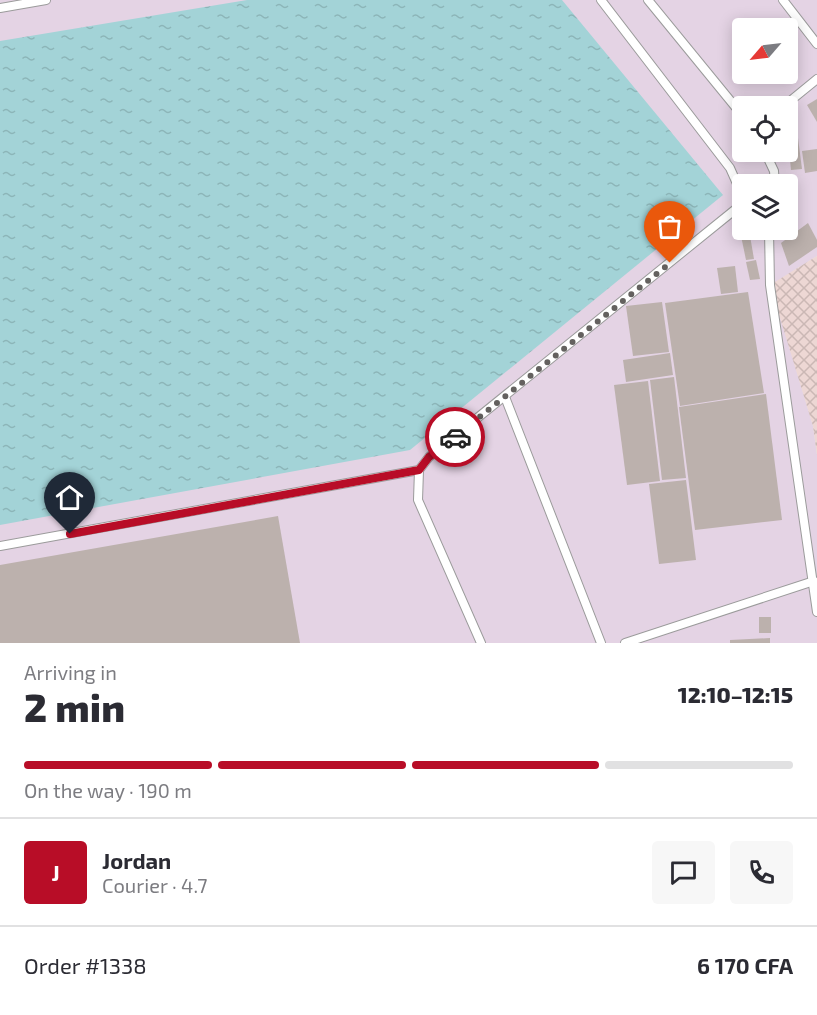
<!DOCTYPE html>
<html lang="en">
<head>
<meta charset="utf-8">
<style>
  body { margin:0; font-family:"Exo 2",sans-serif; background:#f7f7f7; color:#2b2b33; height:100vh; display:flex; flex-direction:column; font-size:22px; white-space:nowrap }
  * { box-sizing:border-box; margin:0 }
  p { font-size:20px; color:#7c7c81 }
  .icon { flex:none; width:33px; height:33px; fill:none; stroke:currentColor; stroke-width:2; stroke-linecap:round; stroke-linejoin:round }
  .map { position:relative; height:643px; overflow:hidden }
  .sheet { display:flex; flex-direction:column; background:#fff; flex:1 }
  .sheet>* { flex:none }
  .needle { width:39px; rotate:242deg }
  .controls { position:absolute; left:732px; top:18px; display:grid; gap:12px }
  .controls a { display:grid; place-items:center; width:66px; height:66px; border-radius:6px; background:#fff; box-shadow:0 3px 15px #0003; font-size:30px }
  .pin { position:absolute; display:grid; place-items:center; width:51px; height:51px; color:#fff; margin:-62px -26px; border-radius:50% 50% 50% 0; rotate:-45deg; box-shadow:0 0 6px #0007 }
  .pin .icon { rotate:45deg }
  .courier { position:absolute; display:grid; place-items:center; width:60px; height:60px; margin:-30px; border:4px solid #b80d27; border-radius:50%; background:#fff; color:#222; box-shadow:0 2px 8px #0007 }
  .overview em { font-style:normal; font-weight:800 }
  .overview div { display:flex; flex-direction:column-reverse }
  .overview { display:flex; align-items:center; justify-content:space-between; height:102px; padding:0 24px }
  h1 { font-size:39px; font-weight:800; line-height:45px }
  .bar { display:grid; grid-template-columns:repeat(4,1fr); gap:9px 6px; align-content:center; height:72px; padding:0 24px }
  .bar i { height:8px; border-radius:4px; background:#e1e1e2 }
  .bar .selected { background:#b80d27 }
  .bar p { grid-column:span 4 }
  .line { display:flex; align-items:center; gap:15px; padding:0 24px; border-top:2px solid #e1e1e2 }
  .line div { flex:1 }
  .round { display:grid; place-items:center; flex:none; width:63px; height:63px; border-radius:6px; background:#f7f7f7 }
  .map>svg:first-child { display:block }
  .industrial { fill:#e4d3e4; fill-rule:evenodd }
  .military { fill:url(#military-cross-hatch) }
  .water { fill:url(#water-ripples) }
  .building { fill:#bcb1ad }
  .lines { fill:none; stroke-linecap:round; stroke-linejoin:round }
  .lane-casing { stroke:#9b9b9b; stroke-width:10 }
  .lane { stroke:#fff; stroke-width:8 }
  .done { stroke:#64615f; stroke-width:6; stroke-dasharray:0 10.8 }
  .route { stroke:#b80d27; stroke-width:8 }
</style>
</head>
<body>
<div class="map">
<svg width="817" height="643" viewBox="0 0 817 643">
  <defs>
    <pattern id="military-cross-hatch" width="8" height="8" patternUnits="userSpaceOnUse" patternTransform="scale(1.5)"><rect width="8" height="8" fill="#edd7d4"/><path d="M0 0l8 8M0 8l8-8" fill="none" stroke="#cbb8b5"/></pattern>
    <pattern id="water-ripples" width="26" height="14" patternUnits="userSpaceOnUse" patternTransform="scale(1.5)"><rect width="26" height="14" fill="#a3d3d7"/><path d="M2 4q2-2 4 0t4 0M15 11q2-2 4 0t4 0" fill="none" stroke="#8cb5b8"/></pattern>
  </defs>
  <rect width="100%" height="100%" fill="#ece6e0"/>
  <path class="industrial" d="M0 0H817V256L771 285 813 426 817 455V643H0ZM742 28H788V74H742ZM742 106H788V152H742ZM742 184H788V230H742Z"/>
  <polygon class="military" points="817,256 817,455 813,426 770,285"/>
  <polygon class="water" points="247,0 562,0 723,195 410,450 0,525 0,41"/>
  <g class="building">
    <polygon points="817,99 817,122 807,105"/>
    <polygon points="796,125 798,136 788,138 788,126"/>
    <polygon points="798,138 802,169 791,170 788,139"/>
    <polygon points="817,149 817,171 805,173 802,151"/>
    <polygon points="808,223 817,240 817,247 789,266 781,243"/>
    <polygon points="749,230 754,259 746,260 740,231"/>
    <polygon points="756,260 760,279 750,280 746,262"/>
    <polygon points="735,266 738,292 721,294 717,268"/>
    <polygon points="748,292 764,393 680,406 665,303"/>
    <polygon points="662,302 669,352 633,356 626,306"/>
    <polygon points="670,353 673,375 626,382 623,360"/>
    <polygon points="674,377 686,478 662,480 650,380"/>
    <polygon points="648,381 660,481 627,485 614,385"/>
    <polygon points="766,394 782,520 695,530 679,407"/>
    <polygon points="686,480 696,560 659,564 649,484"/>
    <polygon points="278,516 300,643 0,643 0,565"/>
    <rect x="759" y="617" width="12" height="16"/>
    <polygon points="770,638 770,643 730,643 730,640"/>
  </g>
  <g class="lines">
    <g class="lane-casing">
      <g id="lane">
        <polyline points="601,0 730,168 742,195"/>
        <polyline points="648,0 742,115"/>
        <polyline points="783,0 817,44"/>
        <polyline points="0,8 46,0"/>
        <polyline points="784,106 817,79"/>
        <polyline points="765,152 774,171 775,184"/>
        <polyline points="769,230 770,285 817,612"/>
        <polyline points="505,397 601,643"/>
        <polyline points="0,546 419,470"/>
        <polyline points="481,643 418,500 419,470 429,457 742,204"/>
        <polyline points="625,643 814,581"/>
      </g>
    </g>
    <use href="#lane" class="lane"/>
  </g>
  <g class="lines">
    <polyline class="done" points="455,437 670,263"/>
    <polyline class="route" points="70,534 419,470 429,457 455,437"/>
  </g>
</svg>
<div class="controls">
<a><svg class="needle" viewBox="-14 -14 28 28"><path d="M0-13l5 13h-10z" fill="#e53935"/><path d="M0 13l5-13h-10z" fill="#7c7c81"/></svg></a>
<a><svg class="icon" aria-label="locate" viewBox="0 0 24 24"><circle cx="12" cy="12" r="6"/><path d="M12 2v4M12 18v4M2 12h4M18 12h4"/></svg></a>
<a><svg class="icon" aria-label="layers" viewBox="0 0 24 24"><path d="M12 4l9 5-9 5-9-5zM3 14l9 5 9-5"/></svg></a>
</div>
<div class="pin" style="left:670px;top:263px;background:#ea580c"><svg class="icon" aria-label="bag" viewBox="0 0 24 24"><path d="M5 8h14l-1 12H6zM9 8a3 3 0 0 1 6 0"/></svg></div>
<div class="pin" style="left:70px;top:534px;background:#1f2937"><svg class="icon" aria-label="home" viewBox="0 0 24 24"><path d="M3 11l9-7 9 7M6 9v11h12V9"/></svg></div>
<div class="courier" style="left:455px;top:437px"><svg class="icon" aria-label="car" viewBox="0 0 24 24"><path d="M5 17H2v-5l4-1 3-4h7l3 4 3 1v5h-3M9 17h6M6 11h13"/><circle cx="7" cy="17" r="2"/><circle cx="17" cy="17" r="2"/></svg></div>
</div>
<section class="sheet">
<div class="overview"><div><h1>2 min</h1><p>Arriving in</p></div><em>12:10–12:15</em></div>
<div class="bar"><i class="selected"></i><i class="selected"></i><i class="selected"></i><i></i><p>On the way · 190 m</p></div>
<div class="line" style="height:108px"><b class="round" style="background:#b80d27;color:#fff">J</b><div><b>Jordan</b><p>Courier · 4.7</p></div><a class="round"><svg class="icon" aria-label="chat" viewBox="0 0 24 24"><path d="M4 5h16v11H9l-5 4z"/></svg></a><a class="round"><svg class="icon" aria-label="phone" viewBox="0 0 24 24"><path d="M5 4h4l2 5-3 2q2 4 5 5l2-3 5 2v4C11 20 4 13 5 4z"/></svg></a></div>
<div class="line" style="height:78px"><div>Order #1338</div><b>6 170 CFA</b></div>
</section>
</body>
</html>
